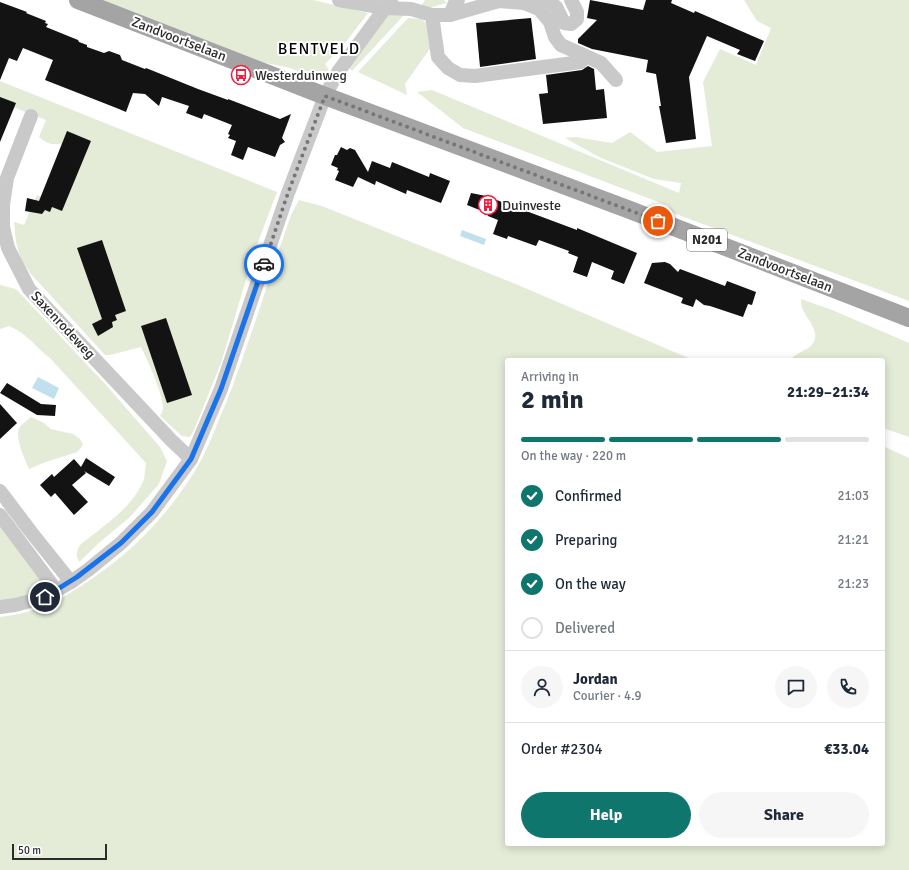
<!DOCTYPE html>
<html lang="en">
<head>
<meta charset="utf-8">
<style>
  body { margin:0; font-family:Signika,sans-serif; background:#f6f6f7; color:#1f2937; height:100vh; display:flex; flex-direction:column; font-size:15px; white-space:nowrap }
  * { box-sizing:border-box; margin:0 }
  p { font-size:13px; color:#747a83 }
  .icon { flex:none; width:22px; height:22px; fill:none; stroke:currentColor; stroke-width:2; stroke-linecap:round; stroke-linejoin:round }
  .map { position:relative; flex:1; overflow:hidden }
  .side { position:absolute; left:505px; top:358px; width:380px; height:488px; display:flex; flex-direction:column; background:#fff; border-radius:4px; box-shadow:0 2px 10px #0003 }
  .side>* { flex:none }
  .scale { position:absolute; left:12px; bottom:10px; width:95px; box-sizing:border-box; padding-left:4px; border:2px solid #2c2c2c; border-top:0; font-size:11px; line-height:14px; white-space:nowrap; color:#2c2c2c; -webkit-text-stroke:3px #fff; paint-order:stroke }
  .pin { position:absolute; display:grid; place-items:center; width:34px; height:34px; color:#fff; margin:-17px; border:2px solid #fff; border-radius:50%; box-shadow:0 1px 4px #0007 }
  .courier { position:absolute; display:grid; place-items:center; width:40px; height:40px; margin:-20px; border:3px solid #1a73e8; border-radius:50%; background:#fff; color:#222; box-shadow:0 1px 5px #0007 }
  .overview em { font-style:normal; font-weight:700 }
  .overview div { display:flex; flex-direction:column-reverse }
  .overview { display:flex; align-items:center; justify-content:space-between; height:68px; padding:0 16px }
  h1 { font-size:26px; font-weight:700; line-height:30px }
  .bar { display:grid; grid-template-columns:repeat(4,1fr); gap:6px 4px; align-content:center; height:48px; padding:0 16px }
  .bar i { height:5px; border-radius:3px; background:#e0e1e3 }
  .bar .on { background:#0f766e }
  .bar p { grid-column:span 4 }
  .line { display:flex; align-items:center; gap:10px; padding:0 16px; border-top:1px solid #e0e1e3 }
  .line div { flex:1 }
  .round { display:grid; place-items:center; flex:none; width:42px; height:42px; border-radius:21px; background:#f6f6f7 }
  ol { padding:0 16px; list-style:none }
  li { display:flex; align-items:center; gap:12px; height:44px }
  li p { margin-inline-start:auto }
  li .icon { padding:4px; border-radius:50%; background:#0f766e; color:#fff; stroke-width:4 }
  li:last-child { color:#747a83 }
  li i { width:22px; height:22px; border:2px solid #e0e1e3; border-radius:50% }
  .action { display:flex; gap:8px; margin-top:auto; padding:8px 16px }
  .action a { flex:1; height:46px; border-radius:24px; background:#0f766e; color:#fff; font-size:16px; font-weight:700; line-height:46px; text-align:center }
  .action a+a { background:#f6f6f7; color:#1f2937 }
  .map>svg:first-child { display:block }
  .green { fill:#e4ebd7 }
  .water { fill:#c1e0ee }
  .building { fill:#131313 }
  .lines { fill:none; stroke-linecap:round; stroke-linejoin:round }
  .minor { stroke:#c9c9c9; stroke-width:14 }
  .major { stroke:#a4a4a4; stroke-width:18 }
  .done { stroke:#767676; stroke-width:4; stroke-dasharray:0 7.2 }
  .route { stroke:#1a73e8; stroke-width:5 }
  .labels { text-anchor:middle; dominant-baseline:central; stroke-width:4; stroke-linejoin:round; paint-order:stroke }
  .shield { fill:#fff; stroke:#6b6b6b; stroke-width:1 }
  .shield-label { font-size:13px; font-weight:bold; fill:#2c2c2c }
  .street-label { font-size:14px; fill:#2c2c2c; stroke:#fff }
  .poi-label { font-size:14px; fill:#2c2c2c; stroke:#fff; text-anchor:start }
  .quarter-label { font-size:16px; letter-spacing:1px; fill:#000; stroke:#fff }
</style>
</head>
<body>
<div class="map">
<svg width="909" height="870" viewBox="0 0 909 870">
  <rect width="100%" height="100%" fill="#fff"/>
  <g class="green">
    <polygon points="99,0 313,0 368,13 342,47 325,64 329,70 313,77 290,68 261,62"/>
    <polygon points="425,0 444,0 447,3 432,7 421,6"/>
    <polygon points="744,0 909,0 909,301 668,211 669,206 463,128 417,92 432,90 679,193 681,183 654,179 599,157 565,138 575,137 612,143 630,132 657,152 712,146 703,82 720,49 756,65 771,28 757,21"/>
    <polygon points="388,13 404,15 352,71 348,67"/>
    <polygon points="408,18 422,19 428,25 431,47 405,84 407,95 358,72"/>
    <path d="M0 81 277 192 255 250 221 363 194 430 190 437 182 436 160 416C162 413 163 411 163 407 162 392 148 361 141 347L110 355H105L30 273 21 260 16 242 14 222 24 225 37 195 44 198 66 145C61 143 60 144 55 144 50 145 44 141 39 137L46 120 0 102Z"/>
    <path d="M299 200 322 206 518 285 693 360H507V844H883V446L909 458V870H0V617C40 612 61 600 93 578 136 549 173 509 199 464 210 445 217 423 226 403 250 342 269 278 291 215Z"/>
    <path d="M0 285 16 289 106 385 160 447 167 461 159 484 130 517 100 542 79 562C76 556 76 551 80 545 103 526 133 508 144 479 145 474 145 468 146 463L50 358C34 346 28 334 9 326L0 329Z"/>
    <path d="M801 299 832 310 909 343V437L883 428V360H790C796 353 805 351 811 346 823 333 807 320 802 308 801 305 801 302 801 299Z"/>
    <path d="M31 417 44 423 51 429 73 434 80 439 83 444 81 448 77 452 43 463 29 469C25 459 15 439 19 428 22 424 27 420 31 417Z"/>
    <polygon points="0,518 51,588 0,602"/>
  </g>
  <g class="water">
    <polygon points="462,230 486,239 484,245 460,236"/>
    <polygon points="38,377 59,388 54,399 32,388"/>
  </g>
  <g class="building">
    <polygon points="590,0 643,10 646,0 672,0 671,3 694,13 695,11 764,41 755,61 737,54 740,50 707,36 689,77 696,139 666,143 659,106 661,106 656,74 646,72 648,60 592,49 578,43 578,39 597,20 587,18"/>
    <polygon points="0,2 27,12 26,13 46,21 45,23 48,24 46,27 78,40 79,42 87,45 87,47 104,53 109,51 120,55 122,60 145,69 146,68 198,89 228,100 228,99 280,119 291,114 282,138 285,142 280,145 275,157 248,147 243,160 231,155 236,141 228,138 230,135 228,134 232,125 204,114 202,119 186,113 189,106 162,97 159,106 145,94 133,93 126,112 119,109 45,80 53,60 23,48 17,61 9,58 0,80"/>
    <polygon points="531,18 536,59 480,67 476,23"/>
    <polygon points="588,66 594,69 596,90 604,89 607,118 543,124 539,94 548,93 546,75 582,70"/>
    <polygon points="0,97 16,103 0,142"/>
    <polygon points="67,131 91,141 62,211 52,207 50,212 45,210 42,214 25,211 27,198 39,201"/>
    <polygon points="341,147 347,150 350,148 355,150 368,172 372,161 390,168 392,162 429,177 430,173 450,181 441,203 407,190 406,194 376,181 375,185 358,177 353,187 335,180 339,171 337,170 338,168 331,165 335,155 337,155"/>
    <polygon points="471,193 486,196 577,230 577,228 637,253 624,284 611,279 614,271 592,262 587,277 573,272 578,257 568,253 569,251 539,240 536,246 508,236 507,239 493,234 498,220 488,216 487,213 467,205"/>
    <polygon points="102,240 126,311 115,315 117,320 112,322 113,327 98,336 92,324 102,319 77,248"/>
    <polygon points="665,262 670,264 678,272 680,269 725,286 727,281 756,292 752,305 748,304 743,317 710,306 704,305 696,299 693,307 681,303 683,298 644,283 652,263"/>
    <polygon points="166,318 192,395 167,403 141,326"/>
    <polygon points="7,383 41,404 56,405 55,416 37,415 0,393"/>
    <polygon points="0,404 17,423 0,439"/>
    <polygon points="86,458 115,477 109,486 84,471 86,473 72,485 88,502 74,515 55,493 51,497 40,485 52,474 54,477 74,459 81,467"/>
  </g>
  <g class="lines">
    <g class="minor">
      <polyline points="339,0 385,8 411,9 432,15 450,15 499,1 524,3 536,0"/>
      <polyline points="548,0 556,7 564,23 571,24 577,19 577,12 571,0"/>
      <polyline points="524,3 539,9 550,22 555,37 561,45 601,63 616,80"/>
      <polyline points="432,15 438,57 448,68 460,75 475,76 581,62"/>
      <polyline points="450,15 455,3 458,0"/>
      <polyline points="31,116 7,178 3,205 3,227 8,248 29,289 171,440 191,459"/>
      <polyline points="0,491 31,532 71,582"/>
      <polyline points="0,515 56,590"/>
      <polyline points="0,607 15,605 45,597 71,582 88,570 121,543 152,512 191,459 221,389 288,193 325,96 338,72 391,0"/>
    </g>
    <polyline class="major" points="78,0 325,96 630,210 909,318"/>
  </g>
  <g class="lines">
    <polyline class="done" points="264,264 288,193 325,96 658,221"/>
    <polyline class="route" points="45,597 77,577 121,543 152,512 191,459 221,389 264,264"/>
  </g>
  <defs>
    <g id="bus-ring" transform="scale(1)"><circle r="9.5" fill="#fff" stroke="#f51b3d" stroke-width="1.5"/><path d="M-5-6H5V4H4V6H2V4H-2V6H-4V4H-5ZM-3.5-4V0h7V-4ZM-3.5 1.2v1.5H-2V1.2ZM2 1.2v1.5H3.5V1.2Z" fill="#f51b3d"/></g>
    <g id="building-ring" transform="scale(1)"><circle r="9.5" fill="#fff" stroke="#f51b3d" stroke-width="1.5"/><path d="M-4-6H4V6H1V3H-1V6H-4ZM-2.5-4.3h1.7v1.8h-1.7ZM.8-4.3h1.7v1.8H.8ZM-2.5-1h1.7V.8h-1.7ZM.8-1h1.7V.8H.8Z" fill="#f51b3d"/></g>
  </defs>
  <g fill-rule="evenodd">
    <use href="#bus-ring" x="241" y="75"/>
    <use href="#building-ring" x="488" y="205"/>
  </g>
  <g class="labels">
    <rect class="shield" x="687" y="229" width="40" height="22" rx="3"/>
    <g class="shield-label">
      <text x="707" y="240">N201</text>
    </g>
    <g class="street-label">
      <text transform="translate(179 39) rotate(21)">Zandvoortselaan</text>
      <text transform="translate(785 270) rotate(21)">Zandvoortselaan</text>
      <text transform="translate(63 325) rotate(47)">Saxenrodeweg</text>
    </g>
    <g class="poi-label">
      <text x="255" y="75">Westerduinweg</text>
      <text x="502" y="205">Duinveste</text>
    </g>
    <g class="quarter-label">
      <text x="319" y="49">BENTVELD</text>
    </g>
  </g>
</svg>
<div class="scale">50 m</div>
<div class="pin" style="left:658px;top:221px;background:#ea580c"><svg class="icon" aria-label="bag" viewBox="0 0 24 24"><path d="M5 8h14l-1 12H6zM9 8a3 3 0 0 1 6 0"/></svg></div>
<div class="pin" style="left:45px;top:597px;background:#1f2937"><svg class="icon" aria-label="home" viewBox="0 0 24 24"><path d="M3 11l9-7 9 7M6 9v11h12V9"/></svg></div>
<div class="courier" style="left:264px;top:264px"><svg class="icon" aria-label="car" viewBox="0 0 24 24"><path d="M5 17H2v-5l4-1 3-4h7l3 4 3 1v5h-3M9 17h6M6 11h13"/><circle cx="7" cy="17" r="2"/><circle cx="17" cy="17" r="2"/></svg></div>
<section class="side">
<div class="overview"><div><h1>2 min</h1><p>Arriving in</p></div><em>21:29–21:34</em></div>
<div class="bar"><i class="on"></i><i class="on"></i><i class="on"></i><i></i><p>On the way · 220 m</p></div>
<ol>
<li><svg class="icon" aria-label="check" viewBox="0 0 24 24"><path d="M5 12l5 5 9-10"/></svg>Confirmed<p>21:03</p></li>
<li><svg class="icon" aria-label="check" viewBox="0 0 24 24"><path d="M5 12l5 5 9-10"/></svg>Preparing<p>21:21</p></li>
<li><svg class="icon" aria-label="check" viewBox="0 0 24 24"><path d="M5 12l5 5 9-10"/></svg>On the way<p>21:23</p></li>
<li><i></i>Delivered</li>
</ol>
<div class="line" style="height:72px"><a class="round"><svg class="icon" aria-label="person" viewBox="0 0 24 24"><circle cx="12" cy="8" r="4"/><path d="M4 21q1-7 8-7t8 7"/></svg></a><div><b>Jordan</b><p>Courier · 4.9</p></div><a class="round"><svg class="icon" aria-label="chat" viewBox="0 0 24 24"><path d="M4 5h16v11H9l-5 4z"/></svg></a><a class="round"><svg class="icon" aria-label="phone" viewBox="0 0 24 24"><path d="M5 4h4l2 5-3 2q2 4 5 5l2-3 5 2v4C11 20 4 13 5 4z"/></svg></a></div>
<div class="line" style="height:52px"><div>Order #2304</div><b>€33.04</b></div>
<div class="action"><a>Help</a><a>Share</a></div>
</section>
</div>
</body>
</html>
